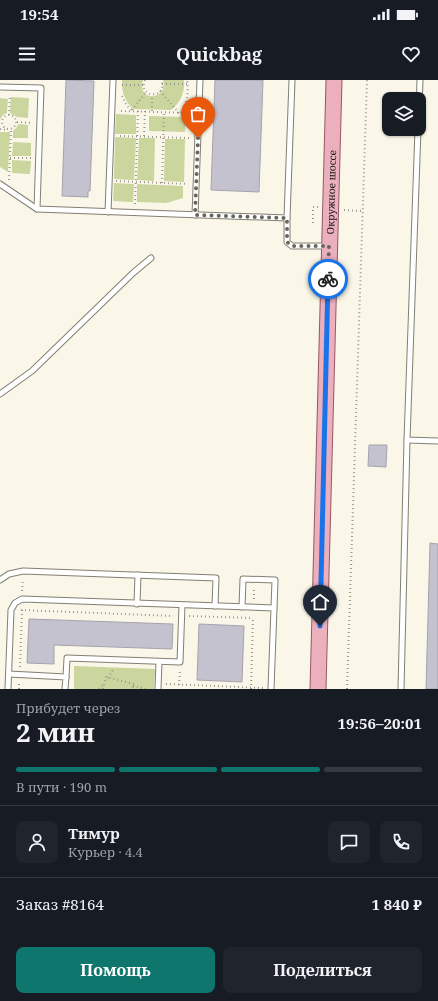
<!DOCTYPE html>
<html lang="ru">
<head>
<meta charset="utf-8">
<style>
  body { margin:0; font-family:"Noto Serif",serif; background:#20242c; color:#f1f3f6; height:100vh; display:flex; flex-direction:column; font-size:15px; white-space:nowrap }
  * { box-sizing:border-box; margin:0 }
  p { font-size:13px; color:#9ea1a6 }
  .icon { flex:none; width:22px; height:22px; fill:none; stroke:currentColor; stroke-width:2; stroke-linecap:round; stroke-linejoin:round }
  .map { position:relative; height:609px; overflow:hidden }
  .panel { display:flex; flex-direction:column; background:#171b24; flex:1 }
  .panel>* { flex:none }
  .fabs { position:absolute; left:382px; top:12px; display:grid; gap:8px }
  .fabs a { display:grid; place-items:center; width:44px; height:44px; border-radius:8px; background:#171b24; box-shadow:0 1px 3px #0004; font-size:20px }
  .pin { position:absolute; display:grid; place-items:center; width:34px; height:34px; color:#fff; margin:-41px -17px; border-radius:50% 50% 50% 0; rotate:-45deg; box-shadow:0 0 4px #0007 }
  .pin .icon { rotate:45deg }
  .courier { position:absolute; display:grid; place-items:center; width:40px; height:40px; margin:-20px; border:3px solid #1a73e8; border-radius:50%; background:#fff; color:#222; box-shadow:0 1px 5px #0007 }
  .overview em { font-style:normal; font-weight:700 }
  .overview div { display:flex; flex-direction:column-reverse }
  .overview { display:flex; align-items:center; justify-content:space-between; height:68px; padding:0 16px }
  h1 { font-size:26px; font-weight:700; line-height:30px }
  .bar { display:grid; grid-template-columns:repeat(4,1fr); gap:6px 4px; align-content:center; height:48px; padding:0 16px }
  .bar i { height:5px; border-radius:3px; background:#363941 }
  .bar .on { background:#0f766e }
  .bar p { grid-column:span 4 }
  .line { display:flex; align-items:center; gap:10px; padding:0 16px; border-top:1px solid #363941 }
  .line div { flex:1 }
  .round { display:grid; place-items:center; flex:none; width:42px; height:42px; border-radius:8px; background:#20242c }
  .action { display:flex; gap:8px; margin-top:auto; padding:8px 16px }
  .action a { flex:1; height:46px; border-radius:8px; background:#0f766e; color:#fff; font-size:16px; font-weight:700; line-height:46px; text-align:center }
  .action a+a { background:#20242c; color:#f1f3f6 }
  .status { display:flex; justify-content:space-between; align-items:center; height:28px; padding:0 20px; background:#171b24; direction:ltr }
  .status svg { height:11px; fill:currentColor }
  header { display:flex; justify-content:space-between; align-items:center; height:52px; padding:0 16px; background:#171b24; font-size:18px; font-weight:700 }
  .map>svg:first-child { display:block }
  .green { fill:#cbd59e }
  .building { fill:#c5c2cf; stroke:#a5a2ae }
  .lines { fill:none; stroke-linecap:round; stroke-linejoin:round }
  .service-casing { stroke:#827f73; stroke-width:7 }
  .primary-casing { stroke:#985766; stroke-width:17 }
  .path { stroke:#9b998e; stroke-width:2; stroke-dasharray:1 3; stroke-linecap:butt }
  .service { stroke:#fff; stroke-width:5 }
  .primary { stroke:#ebafbe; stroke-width:15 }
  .done { stroke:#67655d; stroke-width:4; stroke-dasharray:0 7.2 }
  .route { stroke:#1a73e8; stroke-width:5 }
  .labels { text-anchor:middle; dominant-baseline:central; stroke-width:3; stroke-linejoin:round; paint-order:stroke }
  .street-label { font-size:10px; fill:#181712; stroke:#faf7e9 }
</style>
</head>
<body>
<div class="status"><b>19:54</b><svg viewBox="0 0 49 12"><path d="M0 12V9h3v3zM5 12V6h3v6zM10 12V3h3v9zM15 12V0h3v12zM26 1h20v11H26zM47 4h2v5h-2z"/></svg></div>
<header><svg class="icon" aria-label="menu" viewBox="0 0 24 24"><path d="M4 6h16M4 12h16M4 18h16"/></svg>Quickbag<svg class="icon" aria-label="heart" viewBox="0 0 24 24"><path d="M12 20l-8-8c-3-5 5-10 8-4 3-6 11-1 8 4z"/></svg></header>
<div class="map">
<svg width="438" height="609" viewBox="0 0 438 609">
  <rect width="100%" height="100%" fill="#faf7e9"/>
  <g class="green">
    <path d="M122 0H143C136 22 169 21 163 0H184C185 12 181 22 171 30L133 29C125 21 121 11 122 0Z"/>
    <polygon points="11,17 29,18 28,38 17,37 10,33"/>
    <polygon points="0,18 8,19 7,33 3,35 0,39"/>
    <polygon points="116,34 136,35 136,54 115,54"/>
    <polygon points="149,36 186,37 185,52 149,51"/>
    <polygon points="18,44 28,45 28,58 13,58 13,51 17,47"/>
    <polygon points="0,52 10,52 8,92 0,87"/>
    <polygon points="115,57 136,58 134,100 114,99"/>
    <polygon points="139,58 155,58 154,101 137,100"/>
    <polygon points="165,59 185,59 184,102 164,101"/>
    <polygon points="13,62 31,63 31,76 12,76"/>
    <polygon points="12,80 31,81 30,94 12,93"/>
    <polygon points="114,103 134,104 133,122 113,121"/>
    <polygon points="137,104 183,106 183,118 166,123 137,122"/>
    <polygon points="74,586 155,589 154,609 74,609"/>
  </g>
  <g class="building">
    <polygon points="66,0 94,1 90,111 88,111 88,117 62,116"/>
    <polygon points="215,0 263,0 259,112 211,110"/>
    <polygon points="369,365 387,365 386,387 368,386"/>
    <polygon points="430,463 438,464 438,609 426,609"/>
    <polygon points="29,539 173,544 172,569 54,565 54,584 27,583"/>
    <polygon points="199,544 244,546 242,602 197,600"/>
  </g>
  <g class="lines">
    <g class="service-casing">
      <g id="service">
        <polyline points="292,0 287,138 287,162 292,166 328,166"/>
        <polyline points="0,7 41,8 37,129"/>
        <polyline points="419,30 420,0"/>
        <polyline points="418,49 407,360 438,361"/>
        <polyline points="0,104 37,129 287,138"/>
        <polyline points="108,132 113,0"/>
        <polyline points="195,135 200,0"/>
        <polyline points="0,314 32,291 133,193 151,178"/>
        <polyline points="0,500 9,494 23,491 216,498 215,526"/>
        <polyline points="137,524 138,495"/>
        <polyline points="242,527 243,499 275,500 274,528"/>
        <polyline points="9,594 66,597 65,609"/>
        <polyline points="66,597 67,578 180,582 182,525"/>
        <polyline points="8,609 11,530 15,523 22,519 274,528 271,609"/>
        <polyline points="158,609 159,582"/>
        <polyline points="401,609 407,360"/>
      </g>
    </g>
    <g class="primary-casing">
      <g id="primary">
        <path id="s1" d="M318 609 334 0"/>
      </g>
    </g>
    <g class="path">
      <path d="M145 0C137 19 169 19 161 0"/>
      <polyline points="162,4 187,4"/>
      <polyline points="122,5 143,5"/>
      <polyline points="160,11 179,33"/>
      <polyline points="122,16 127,26 132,30"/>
      <polyline points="132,30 146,12"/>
      <polyline points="121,31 190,33"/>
      <polyline points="152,31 152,15"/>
      <path d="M181 33C187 22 189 12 187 0"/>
      <circle cx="9" cy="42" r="7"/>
      <polyline points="9,35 10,15"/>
      <polyline points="17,42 33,43"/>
      <polyline points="0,49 6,50"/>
      <polyline points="120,56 189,58"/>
      <polyline points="144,56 145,31"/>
      <polyline points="10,78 31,78"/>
      <polyline points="9,100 11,50"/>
      <polyline points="116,101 188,104"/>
      <polyline points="162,103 164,32"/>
      <polyline points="135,124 138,31"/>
      <polyline points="344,130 363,131"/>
      <polyline points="313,143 313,127 318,127"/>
      <polyline points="22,511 23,500"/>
      <polyline points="254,519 254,507"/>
      <polyline points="21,530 173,536"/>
      <polyline points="189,536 253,538"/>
      <polyline points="20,587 22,530"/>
      <polyline points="108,598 114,588"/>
      <polyline points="166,604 263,608"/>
      <polyline points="179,605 180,589"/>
      <polyline points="133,606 146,609"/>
      <polyline points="19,609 19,602"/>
      <polyline points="99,609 104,604"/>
      <polyline points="103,609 106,597 134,604 132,609"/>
      <polyline points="251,609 253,537"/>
      <polyline points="347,609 367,0"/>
    </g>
    <use href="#service" class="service"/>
    <use href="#primary" class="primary"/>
  </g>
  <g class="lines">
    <polyline class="done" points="198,58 195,135 287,138 287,162 292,166 329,166 328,199"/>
    <polyline class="route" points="320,546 328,199"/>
  </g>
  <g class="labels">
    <g class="street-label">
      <text stroke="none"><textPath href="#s1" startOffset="497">Окружное шоссе</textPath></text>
    </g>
  </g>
</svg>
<div class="fabs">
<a><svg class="icon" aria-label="layers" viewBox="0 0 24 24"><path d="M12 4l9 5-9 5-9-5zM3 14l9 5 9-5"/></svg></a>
</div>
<div class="pin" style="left:198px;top:58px;background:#ea580c"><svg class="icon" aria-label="bag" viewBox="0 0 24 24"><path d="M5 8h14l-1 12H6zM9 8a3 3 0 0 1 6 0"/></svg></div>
<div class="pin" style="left:320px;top:546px;background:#1f2937"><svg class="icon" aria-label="home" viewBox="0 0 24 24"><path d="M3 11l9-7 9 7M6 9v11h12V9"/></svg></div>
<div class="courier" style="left:328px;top:199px"><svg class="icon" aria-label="bike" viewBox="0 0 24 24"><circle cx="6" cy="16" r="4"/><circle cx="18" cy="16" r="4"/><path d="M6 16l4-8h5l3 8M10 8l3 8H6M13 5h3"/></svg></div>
</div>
<section class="panel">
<div class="overview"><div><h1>2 мин</h1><p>Прибудет через</p></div><em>19:56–20:01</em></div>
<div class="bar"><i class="on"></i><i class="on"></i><i class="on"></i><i></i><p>В пути · 190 m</p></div>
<div class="line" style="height:72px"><a class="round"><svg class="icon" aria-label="person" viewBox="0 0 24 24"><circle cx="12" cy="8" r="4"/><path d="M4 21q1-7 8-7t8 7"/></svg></a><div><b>Тимур</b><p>Курьер · 4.4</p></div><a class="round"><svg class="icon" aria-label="chat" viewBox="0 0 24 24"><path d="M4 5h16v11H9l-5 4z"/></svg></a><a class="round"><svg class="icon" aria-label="phone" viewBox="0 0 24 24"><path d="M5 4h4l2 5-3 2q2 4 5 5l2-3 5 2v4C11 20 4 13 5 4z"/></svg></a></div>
<div class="line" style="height:52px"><div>Заказ #8164</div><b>1 840 ₽</b></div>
<div class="action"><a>Помощь</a><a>Поделиться</a></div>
</section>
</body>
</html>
